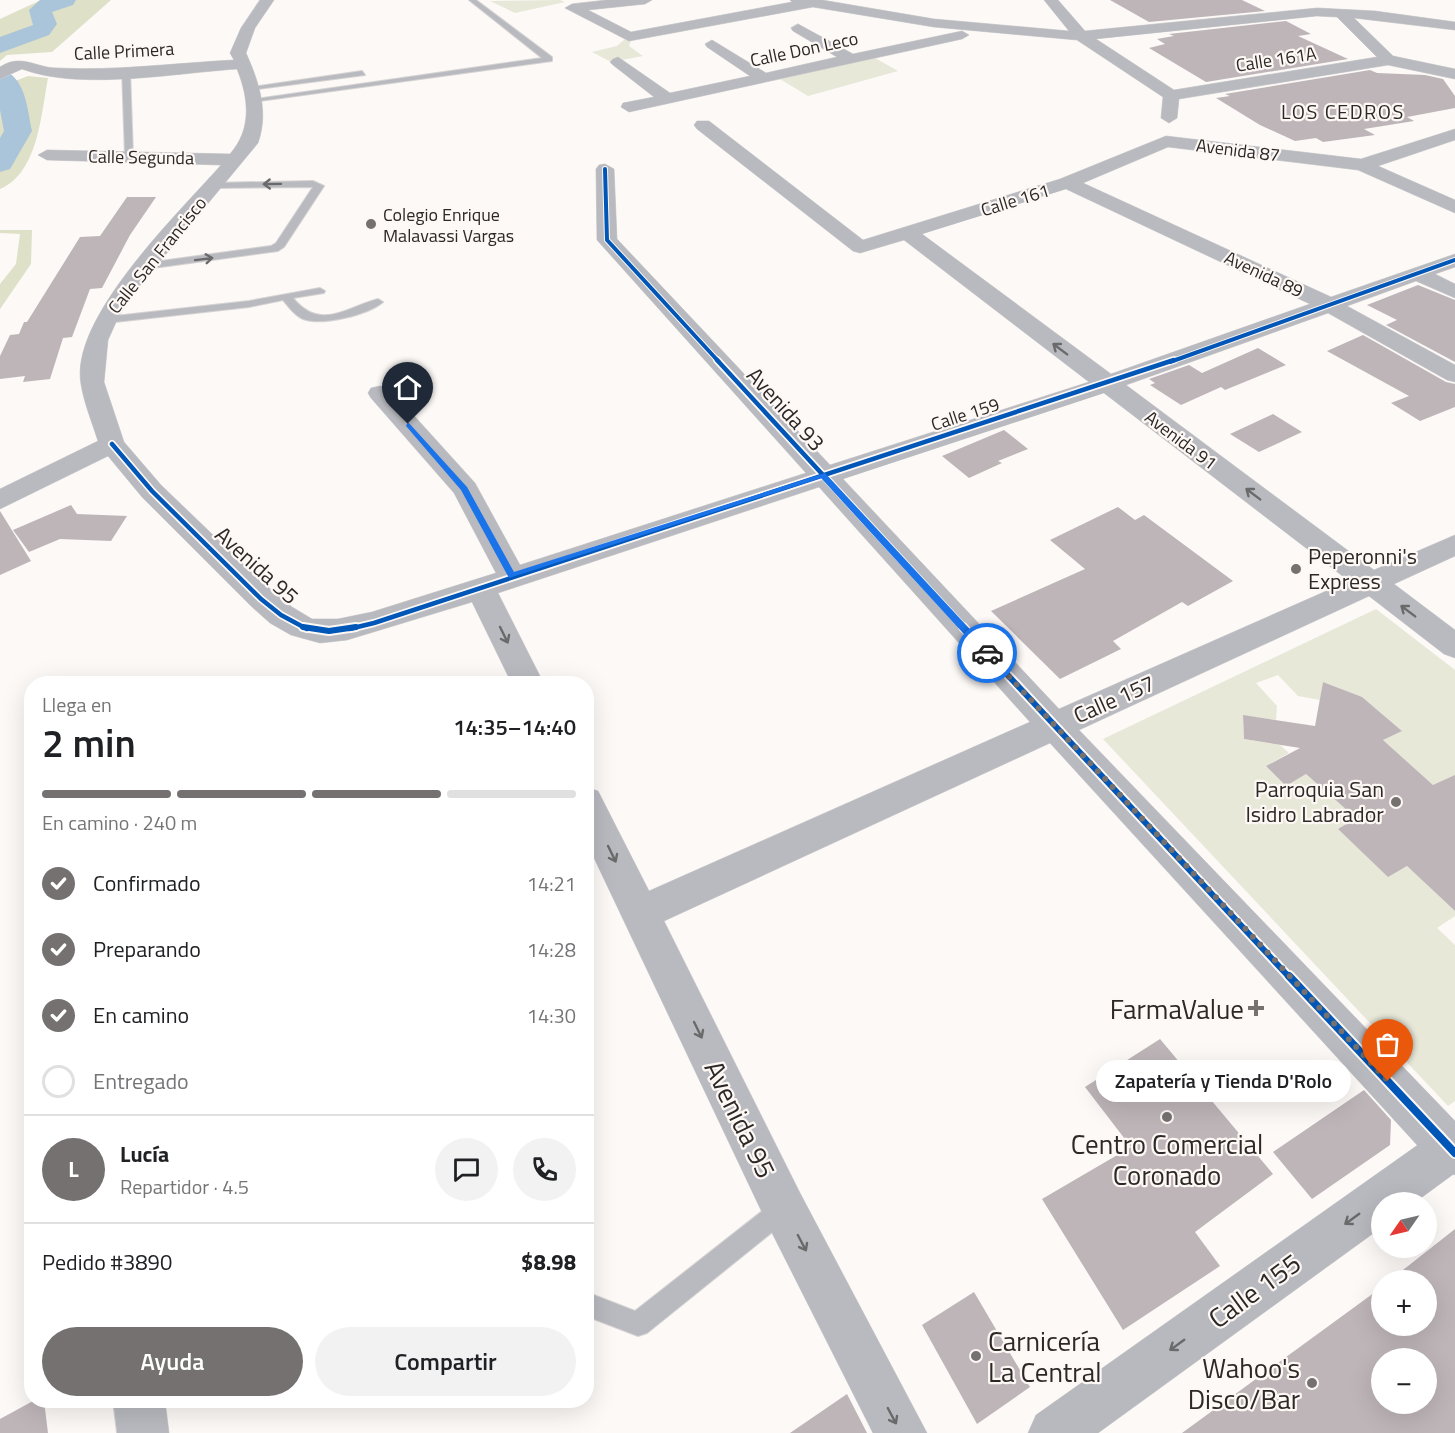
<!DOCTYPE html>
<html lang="es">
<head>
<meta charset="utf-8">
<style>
  body { margin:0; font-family:"Titillium Web",sans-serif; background:#f2f2f2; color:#202124; height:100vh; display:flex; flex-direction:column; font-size:22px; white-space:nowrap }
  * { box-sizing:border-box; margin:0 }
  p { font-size:20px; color:#757577 }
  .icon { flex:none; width:33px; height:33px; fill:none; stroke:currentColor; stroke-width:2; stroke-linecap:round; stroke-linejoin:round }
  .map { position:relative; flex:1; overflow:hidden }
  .details { position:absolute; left:24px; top:676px; width:570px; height:732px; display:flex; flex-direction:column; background:#fff; border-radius:24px; box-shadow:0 6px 24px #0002 }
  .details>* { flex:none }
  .needle { width:39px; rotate:236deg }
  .fabs { position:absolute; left:1371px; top:1192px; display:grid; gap:12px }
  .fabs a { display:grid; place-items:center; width:66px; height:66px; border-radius:50%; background:#fff; box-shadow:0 6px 24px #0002; font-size:30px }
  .pin { position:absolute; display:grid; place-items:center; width:51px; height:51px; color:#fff; margin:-62px -26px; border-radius:50% 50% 50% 0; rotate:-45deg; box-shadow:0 0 6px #0007 }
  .pin .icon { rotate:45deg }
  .courier { position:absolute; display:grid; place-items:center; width:60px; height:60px; margin:-30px; border:4px solid #1a73e8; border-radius:50%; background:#fff; color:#222; box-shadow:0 2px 8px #0007 }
  .bubble { position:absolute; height:42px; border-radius:21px; background:#fff; box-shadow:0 6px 24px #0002; font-size:20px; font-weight:600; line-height:42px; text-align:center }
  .head em { font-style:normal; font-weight:600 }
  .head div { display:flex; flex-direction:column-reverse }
  .head { display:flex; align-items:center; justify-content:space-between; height:102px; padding:0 18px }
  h1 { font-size:39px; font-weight:600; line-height:45px }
  .bar { display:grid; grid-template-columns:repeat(4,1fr); gap:9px 6px; align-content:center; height:72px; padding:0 18px }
  .bar i { height:8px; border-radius:4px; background:#e0e0e0 }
  .bar .active { background:#747170 }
  .bar p { grid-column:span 4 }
  .line { display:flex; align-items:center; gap:15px; padding:0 18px; border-top:2px solid #e0e0e0 }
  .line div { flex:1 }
  .round { display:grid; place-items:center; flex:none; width:63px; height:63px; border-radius:32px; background:#f2f2f2 }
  ol { padding:0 18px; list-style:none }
  li { display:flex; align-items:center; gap:18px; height:66px }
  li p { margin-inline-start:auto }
  li .icon { padding:6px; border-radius:50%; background:#747170; color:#fff; stroke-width:4 }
  li:last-child { color:#757577 }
  li i { width:33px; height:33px; border:3px solid #e0e0e0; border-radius:50% }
  .cta { display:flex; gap:12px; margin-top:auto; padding:12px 18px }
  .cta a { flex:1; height:69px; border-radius:36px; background:#747170; color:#fff; font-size:24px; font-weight:600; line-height:69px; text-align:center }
  .cta a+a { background:#f2f2f2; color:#202124 }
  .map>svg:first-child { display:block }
  .green { fill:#e7e8d8 }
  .forest { fill:#dee1c7 }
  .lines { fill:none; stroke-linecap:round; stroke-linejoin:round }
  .river { fill:#aac4d9; fill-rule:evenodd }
  .building { fill:#beb5b9; fill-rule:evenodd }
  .service-casing { stroke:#d6d3d2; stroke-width:2 }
  .minor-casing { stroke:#d6d3d2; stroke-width:1 }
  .secondary-casing { stroke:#d6d3d2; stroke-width:1 }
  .service { fill:#b8babf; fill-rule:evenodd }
  .minor { fill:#b8babf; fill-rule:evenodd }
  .secondary { fill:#b7b9be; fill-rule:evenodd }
  .cycleway-far3-casing { stroke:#fef8f5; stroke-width:6 }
  .cycleway-far2-casing { stroke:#fef8f5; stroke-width:8 }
  .cycleway-far1-casing { stroke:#fef8f5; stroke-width:10 }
  .cycleway-casing { stroke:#fef8f5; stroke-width:12 }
  .cycleway-far3 { stroke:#0057b8; stroke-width:4 }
  .cycleway-far2 { stroke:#0057b8; stroke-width:4.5 }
  .cycleway-far1 { stroke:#0057b8; stroke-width:6 }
  .cycleway { stroke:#0057b8; stroke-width:8 }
  .oneway { stroke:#6a6a6b }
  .oneway2 { stroke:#6a696b }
  .route { fill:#1a73e8 }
  .done { stroke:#747170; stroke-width:6; stroke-dasharray:0 10.8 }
  .poi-dot { fill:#747170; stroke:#fef8f5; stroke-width:2 }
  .labels { text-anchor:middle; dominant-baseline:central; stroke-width:4.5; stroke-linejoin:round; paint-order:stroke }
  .far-street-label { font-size:18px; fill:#2b2827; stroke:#fef8f5 }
  .far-poi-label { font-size:18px; fill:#2b2827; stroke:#fef8f5; text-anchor:start }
  .far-neighbourhood-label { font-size:20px; letter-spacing:1.5px; fill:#2b2827; stroke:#fef8f5 }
  .street-label { font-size:22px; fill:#2b2827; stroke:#fef8f5 }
  .poi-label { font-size:22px; fill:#2b2827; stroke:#fef8f5; text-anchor:start }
  .near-poi-label { font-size:27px; fill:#2b2827; stroke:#fef8f5; text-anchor:end }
  .near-street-label { font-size:27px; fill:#2b2827; stroke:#fef8f5 }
</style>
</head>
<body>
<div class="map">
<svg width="1455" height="1433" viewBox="0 0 1455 1433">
  <rect width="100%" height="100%" fill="#fcf9f7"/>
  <g class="green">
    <polygon points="560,0 565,2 515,13 490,1"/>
    <polygon points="625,39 631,40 629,46 643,56 611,62 592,52 617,46"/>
    <polygon points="875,58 898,71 808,96 780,79"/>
    <polygon points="1376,609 1455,670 1455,785 1433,785 1383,740 1401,730 1375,708 1358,715 1345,708 1351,693 1323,682 1320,700 1298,696 1278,675 1256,683 1277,706 1276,720 1243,716 1244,739 1280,745 1289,753 1266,766 1286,786 1306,774 1356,818 1338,829 1388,876 1407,866 1455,911 1455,916 1437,928 1455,945 1455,1101 1448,1106 1103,739"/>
  </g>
  <g class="forest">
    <polygon points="41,0 111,0 52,52 7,55 0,61 0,19"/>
    <path d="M28 76 48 78C41 115 38 173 0 189V87Z"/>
    <polygon points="0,230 32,230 31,264 0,309 0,284 16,264 20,234 0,233"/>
  </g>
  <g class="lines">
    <g class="river">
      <polygon points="40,0 76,0 73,5 52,12 57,24 49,35 0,53 0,37 33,25 29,10"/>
      <path d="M0 69C26 76 27 108 32 131L10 169 0 172V138L4 131 0 110Z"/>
    </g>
  </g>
  <g class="building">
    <polygon points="1110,0 1242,0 1265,11 1149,22"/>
    <polygon points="1286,21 1311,34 1298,36 1348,59 1206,82 1149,48 1165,44 1157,39 1174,36 1169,34"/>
    <polygon points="1370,70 1377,73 1425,75 1443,79 1455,96 1455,108 1407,117 1414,121 1364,129 1375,135 1323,142 1316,138 1295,141 1260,125 1216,98 1230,96 1225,94"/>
    <polygon points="127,197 156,197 130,235 102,288 90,289 72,337 63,338 50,379 23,382 25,376 0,379 0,356 10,335 19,334 24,322 27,322 80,237 100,236"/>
    <polygon points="1418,285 1455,300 1455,362 1386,325 1397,320 1367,305"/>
    <polygon points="1363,335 1446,382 1455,384 1455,407 1420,421 1391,403 1409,396 1327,351"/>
    <polygon points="1258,348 1286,365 1225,390 1221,387 1181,405 1150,385 1155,383 1149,379 1189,365 1202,373"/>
    <polygon points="1273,414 1302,432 1259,452 1230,434"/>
    <polygon points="1004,430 1028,449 998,461 1002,463 969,478 942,456"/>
    <polygon points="71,505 77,514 127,516 111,541 60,539 29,552 13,530"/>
    <polygon points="1118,507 1135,520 1144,515 1233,581 1188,606 1182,602 1113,641 1121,649 1060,679 991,611 1085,569 1050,540"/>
    <polygon points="0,511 31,561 0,575"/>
    <polygon points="1323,682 1362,697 1402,731 1383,740 1433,785 1455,775 1455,911 1407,866 1388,877 1338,829 1356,818 1306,774 1286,786 1266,766 1300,748 1244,739 1243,715 1315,726"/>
    <polygon points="1160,1039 1273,1174 1195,1232 1220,1266 1123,1330 1042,1199 1131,1147 1085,1087"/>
    <polygon points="1364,1090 1391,1120 1390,1145 1312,1199 1273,1152"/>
    <path d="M1455 1229V1433H1182L1382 1287V1326H1426V1281H1389ZM1382 1359H1426V1404H1382Z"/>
    <polygon points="974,1292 1030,1387 977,1424 922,1325"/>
    <polygon points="847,1394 867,1433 790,1433"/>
    <polygon points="33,1401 44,1401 48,1433 0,1433 0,1419"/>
  </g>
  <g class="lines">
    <g class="service-casing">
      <g id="service">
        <polygon points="469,0 476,0 552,57 552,61 253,102 249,100 542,58"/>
        <polygon points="126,68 130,70 133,156 129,159 125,156 122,70"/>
        <polygon points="362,71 365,75 250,90 246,88"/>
        <polygon points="313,181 324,186 284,247 278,251 146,269 141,266 146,263 271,246 276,243 313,187 214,188 211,187 211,183"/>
        <path d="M320 288 325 291 324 293 293 298C320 331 345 308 378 299L383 302C368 315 322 326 303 319 294 315 289 307 283 300L249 307 106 323 100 320 106 317 249 301Z"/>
        <polygon points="783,1197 791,1201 795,1209 791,1217 647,1333 638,1336 586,1316 586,1292 635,1311 775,1201"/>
      </g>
    </g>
    <g class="minor-casing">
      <g id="minor">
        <path d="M260 0H274L255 28 246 53C259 82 269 112 258 143L128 300 117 320 108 340 104 382 124 442 161 485 262 582 292 607 312 619H338L372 612 496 573 454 493 371 398 368 393 371 388 380 386 389 388 475 483 520 565 806 473 597 240 596 169 599 165 605 164 614 169 617 239 830 465 1089 382 904 240 860 253 853 251 697 129 694 125 697 121H709L863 240 1060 179 1166 136 1361 159 1455 129V140L1378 166 1455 200V213L1358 170 1168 147 1083 183 1331 297 1455 254V267L1435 274 1455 284V298L1416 281 1347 306 1455 365V382L1447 380 1328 313 1126 385 1374 570 1455 535V556L1394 584 1455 630V658L1444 654 1369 596 1079 730 1455 1121V1175L1439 1169 1050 743 664 921 800 1193 927 1433H873L768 1225 586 841V787L598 791 649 891 1030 722 819 487 498 593 544 684H512L472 602 347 640 320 643 291 635 270 623 251 606 142 497 108 456 0 509V489L98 441C92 422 84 403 81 384 69 318 179 213 221 165L47 160 38 155 47 150 230 154C252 129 249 99 237 69 175 73 80 91 22 69L0 79V67C21 53 36 68 57 68 116 71 175 63 234 60L230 53 241 28ZM1066 189 1310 304 1111 374 922 234ZM1104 393 1349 581 1059 709 843 479Z"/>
        <path d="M607 0H652L645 4 588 10 631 32 792 2 790 0H822L934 19 1069 31 1044 0H1058L1085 31 1317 8 1375 11 1455 22V30L1354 18 1393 56 1455 69V79L1388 65 1179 99 1177 118 1169 123 1161 118 1163 97 1077 40 934 27 813 7 629 41 565 8 572 4ZM1317 16 1337 17 1377 57 1174 90 1096 39Z"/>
        <polygon points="798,24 853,54 962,31 969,35 962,39 629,112 621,107 623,103 654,97 613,65 610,62 613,59 618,57 670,93 750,76 707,47 705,44 712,40 766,73 837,57 793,31 791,28"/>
        <polygon points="113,1401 165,1401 169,1433 117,1433"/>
      </g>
    </g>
    <g class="secondary-casing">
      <polygon id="secondary" points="1455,1124 1455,1173 1414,1203 1382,1203 1382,1227 1098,1433 1028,1433 1036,1415 1439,1130"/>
    </g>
    <use href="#service" class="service"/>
    <use href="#minor" class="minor"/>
    <use href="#secondary" class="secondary"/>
    <g class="cycleway-far3-casing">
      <g id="cycleway-far3">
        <polyline points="605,169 607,240 719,362"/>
        <polyline points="1170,362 1455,260"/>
      </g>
    </g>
    <g class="cycleway-far2-casing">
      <g id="cycleway-far2">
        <polyline points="717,360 965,629"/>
        <polyline points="112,444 152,491 261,599 281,615 307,629"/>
        <polyline points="349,629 374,623 1174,360"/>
      </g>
    </g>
    <g class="cycleway-far1-casing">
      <g id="cycleway-far1">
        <polyline points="303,627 329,631 356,627"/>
        <polyline points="963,627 1290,978"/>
      </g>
    </g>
    <g class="cycleway-casing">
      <polyline id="cycleway" points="1289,976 1455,1153"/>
    </g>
    <use href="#cycleway-far3" class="cycleway-far3"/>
    <use href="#cycleway-far2" class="cycleway-far2"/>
    <use href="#cycleway-far1" class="cycleway-far1"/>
    <use href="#cycleway" class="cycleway"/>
  </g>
  <defs><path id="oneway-shaft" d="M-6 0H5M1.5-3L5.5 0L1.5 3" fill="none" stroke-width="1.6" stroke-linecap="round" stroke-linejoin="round" transform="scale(1.5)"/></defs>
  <g class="oneway">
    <use href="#oneway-shaft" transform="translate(272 184) rotate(179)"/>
    <use href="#oneway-shaft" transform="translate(204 259) rotate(-7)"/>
    <use href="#oneway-shaft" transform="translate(1060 349) rotate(-143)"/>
    <use href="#oneway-shaft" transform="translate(1253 494) rotate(-143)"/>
    <use href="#oneway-shaft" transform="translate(1408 611) rotate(-143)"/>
    <use href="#oneway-shaft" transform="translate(504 635) rotate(64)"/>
    <use href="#oneway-shaft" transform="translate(612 854) rotate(64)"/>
    <use href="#oneway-shaft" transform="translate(698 1030) rotate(64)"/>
    <use href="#oneway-shaft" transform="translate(802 1243) rotate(62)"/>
    <use href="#oneway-shaft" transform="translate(892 1416) rotate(62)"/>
  </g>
  <g class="oneway2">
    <use href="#oneway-shaft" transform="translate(1352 1219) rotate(144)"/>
    <use href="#oneway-shaft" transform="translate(1177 1345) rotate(144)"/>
  </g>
  <polygon class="route" points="408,422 467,487 514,572 825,473 992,653 984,656 821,478 509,578 461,490 406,426"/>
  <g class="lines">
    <polyline class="done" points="987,653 1388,1081"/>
  </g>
  <g class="poi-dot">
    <circle cx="371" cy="224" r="6"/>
    <circle cx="1296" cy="569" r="6"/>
    <circle cx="1396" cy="802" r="6"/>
    <path d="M1253 999h6v6h6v6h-6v6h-6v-6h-6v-6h6z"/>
    <circle cx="1167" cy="1117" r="6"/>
    <circle cx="976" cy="1356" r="6"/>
    <circle cx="1312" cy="1383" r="6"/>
  </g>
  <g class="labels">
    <g class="far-street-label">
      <text transform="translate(804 49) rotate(-12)">Calle Don Leco</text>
      <text transform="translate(124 51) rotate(-3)">Calle Primera</text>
      <text transform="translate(1276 59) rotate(-9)">Calle 161A</text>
      <text transform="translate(1238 150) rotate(7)">Avenida 87</text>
      <text transform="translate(141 157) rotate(1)">Calle Segunda</text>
      <text transform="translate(1015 200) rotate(-17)">Calle 161</text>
      <text transform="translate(157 255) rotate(-51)">Calle San Francisco</text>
      <text transform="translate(1264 274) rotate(25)">Avenida 89</text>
      <text transform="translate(965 414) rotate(-18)">Calle 159</text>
      <text transform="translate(1181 440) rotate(37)">Avenida 91</text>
    </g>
    <g class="far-poi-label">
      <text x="383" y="214">Colegio Enrique<tspan x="383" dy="21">Malavassi Vargas</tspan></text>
    </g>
    <g class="far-neighbourhood-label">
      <text x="1343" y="111">LOS CEDROS</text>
    </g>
    <g class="street-label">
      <text transform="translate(786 409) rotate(48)">Avenida 93</text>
      <text transform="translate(257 565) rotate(42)">Avenida 95</text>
      <text transform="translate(1114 699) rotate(-24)">Calle 157</text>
    </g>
    <g class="poi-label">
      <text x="1308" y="556">Peperonni's<tspan x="1308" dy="25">Express</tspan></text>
      <text x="1384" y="789" text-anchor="end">Parroquia San<tspan x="1384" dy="25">Isidro Labrador</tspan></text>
    </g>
    <g class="near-poi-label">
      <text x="1244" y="1008">FarmaValue</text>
      <text x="1167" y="1143" text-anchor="middle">Centro Comercial<tspan x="1167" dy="31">Coronado</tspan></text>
      <text x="988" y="1340" text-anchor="start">Carnicería<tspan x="988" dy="31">La Central</tspan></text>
      <text x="1300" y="1367">Wahoo's<tspan x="1300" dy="31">Disco/Bar</tspan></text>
    </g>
    <g class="near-street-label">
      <text transform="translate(741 1119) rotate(64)">Avenida 95</text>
      <text transform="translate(1254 1290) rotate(-36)">Calle 155</text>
    </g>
  </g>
</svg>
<div class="fabs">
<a><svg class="needle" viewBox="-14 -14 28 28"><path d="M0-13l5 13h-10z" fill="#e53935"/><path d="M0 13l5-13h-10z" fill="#757577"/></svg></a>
<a>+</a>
<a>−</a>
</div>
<div class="pin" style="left:1388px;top:1081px;background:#ea580c"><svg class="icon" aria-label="bag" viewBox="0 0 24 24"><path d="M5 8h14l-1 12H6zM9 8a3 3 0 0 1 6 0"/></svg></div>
<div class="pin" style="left:408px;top:424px;background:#1f2937"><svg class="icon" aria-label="home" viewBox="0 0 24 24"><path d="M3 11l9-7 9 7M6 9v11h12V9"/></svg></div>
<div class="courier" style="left:987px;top:653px"><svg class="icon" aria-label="car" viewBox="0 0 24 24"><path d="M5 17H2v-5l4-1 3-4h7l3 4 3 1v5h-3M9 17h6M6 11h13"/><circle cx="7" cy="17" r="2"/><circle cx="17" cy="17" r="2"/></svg></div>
<div class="bubble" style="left:1096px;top:1060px;width:255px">Zapatería y Tienda D'Rolo</div>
<section class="details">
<div class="head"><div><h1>2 min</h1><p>Llega en</p></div><em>14:35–14:40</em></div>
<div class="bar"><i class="active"></i><i class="active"></i><i class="active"></i><i></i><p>En camino · 240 m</p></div>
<ol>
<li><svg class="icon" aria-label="check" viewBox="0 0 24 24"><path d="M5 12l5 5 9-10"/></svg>Confirmado<p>14:21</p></li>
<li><svg class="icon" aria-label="check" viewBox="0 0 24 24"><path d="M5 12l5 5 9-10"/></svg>Preparando<p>14:28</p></li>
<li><svg class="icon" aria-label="check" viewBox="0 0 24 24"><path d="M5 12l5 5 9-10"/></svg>En camino<p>14:30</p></li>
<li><i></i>Entregado</li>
</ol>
<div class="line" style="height:108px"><b class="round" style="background:#747170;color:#fff">L</b><div><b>Lucía</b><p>Repartidor · 4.5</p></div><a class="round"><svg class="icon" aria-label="chat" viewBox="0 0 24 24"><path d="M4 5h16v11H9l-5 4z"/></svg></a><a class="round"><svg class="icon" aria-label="phone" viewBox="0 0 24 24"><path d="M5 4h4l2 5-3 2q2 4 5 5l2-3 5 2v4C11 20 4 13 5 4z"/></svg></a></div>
<div class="line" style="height:78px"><div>Pedido #3890</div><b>$8.98</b></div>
<div class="cta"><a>Ayuda</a><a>Compartir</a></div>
</section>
</div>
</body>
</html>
